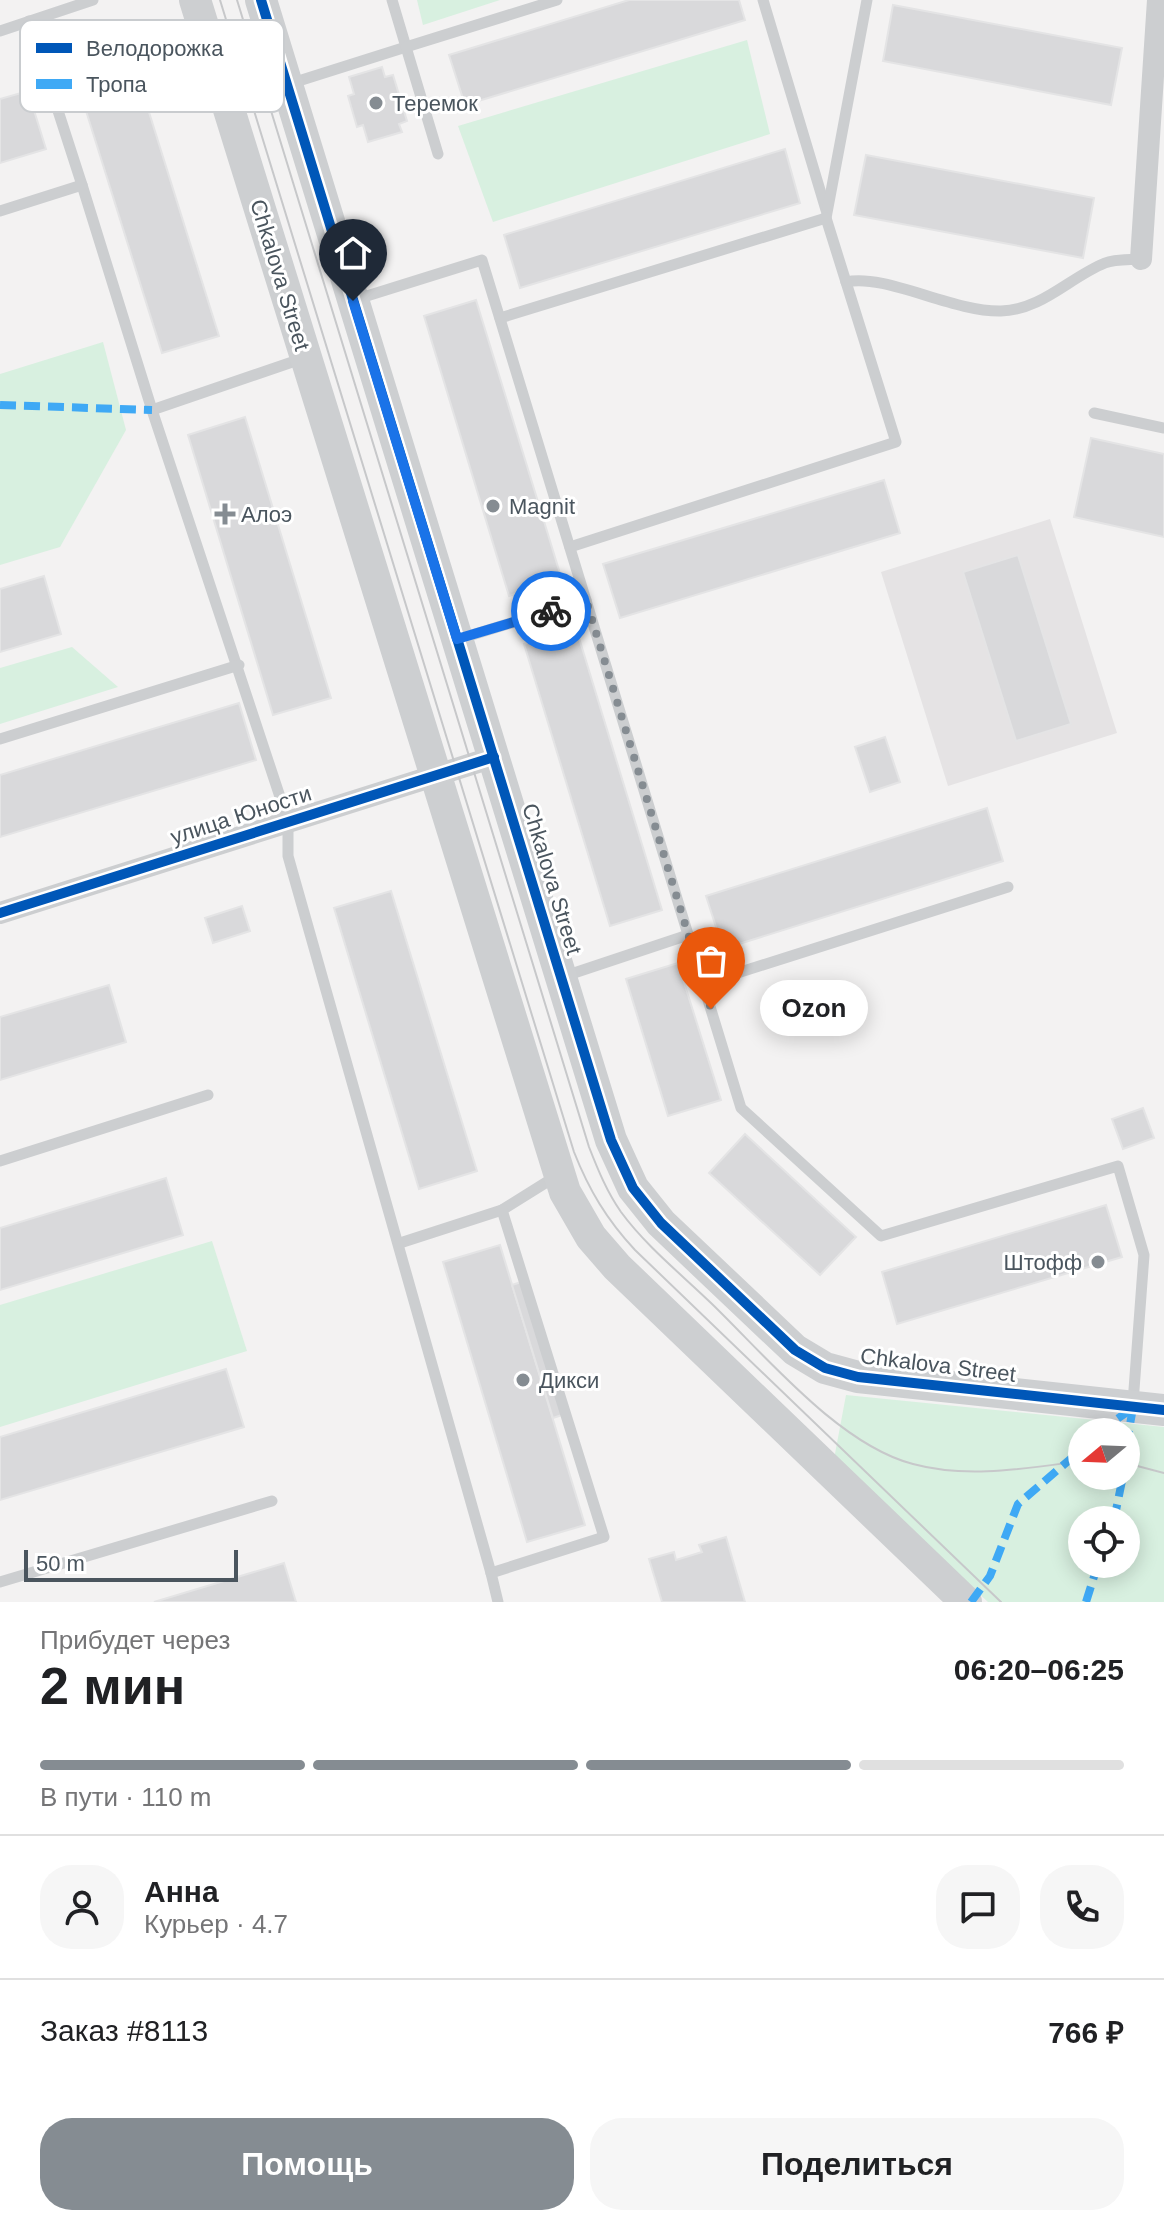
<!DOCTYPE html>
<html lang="ru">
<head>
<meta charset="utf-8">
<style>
  body { margin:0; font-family:Arial,sans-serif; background:#f6f6f6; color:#202124; height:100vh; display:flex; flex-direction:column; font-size:30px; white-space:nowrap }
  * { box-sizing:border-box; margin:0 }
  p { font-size:26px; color:#757577 }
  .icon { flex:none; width:44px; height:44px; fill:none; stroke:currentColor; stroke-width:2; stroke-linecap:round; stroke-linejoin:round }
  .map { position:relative; height:1602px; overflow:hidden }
  .sheet { display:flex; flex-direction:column; background:#fff; flex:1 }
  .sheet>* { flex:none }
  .needle { width:52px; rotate:251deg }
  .buttons { position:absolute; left:1068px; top:1418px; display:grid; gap:16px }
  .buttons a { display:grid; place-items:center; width:72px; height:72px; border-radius:50%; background:#fff; box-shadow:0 4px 20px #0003; font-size:40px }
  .scale { position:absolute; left:24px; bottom:20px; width:214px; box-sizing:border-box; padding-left:8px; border:4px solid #4a555e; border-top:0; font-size:22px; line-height:28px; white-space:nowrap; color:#4a555e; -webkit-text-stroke:6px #fff; paint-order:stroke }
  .pin { position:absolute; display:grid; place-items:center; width:68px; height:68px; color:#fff; margin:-82px -34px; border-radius:50% 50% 50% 0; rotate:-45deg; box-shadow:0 0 8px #0007 }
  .pin .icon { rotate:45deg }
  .courier { position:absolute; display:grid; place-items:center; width:80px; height:80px; margin:-40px; border:6px solid #1a73e8; border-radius:50%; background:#fff; color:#222; box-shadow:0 2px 10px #0007 }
  .bubble { position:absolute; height:56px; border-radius:28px; background:#fff; box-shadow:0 4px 20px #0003; font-size:26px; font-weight:600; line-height:56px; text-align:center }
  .summary em { font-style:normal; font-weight:600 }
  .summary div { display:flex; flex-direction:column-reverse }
  .summary { display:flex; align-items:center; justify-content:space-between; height:136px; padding:0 40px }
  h1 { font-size:52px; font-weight:600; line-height:60px }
  .bar { display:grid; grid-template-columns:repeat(4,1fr); gap:12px 8px; align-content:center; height:96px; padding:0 40px }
  .bar i { height:10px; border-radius:6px; background:#e0e0e0 }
  .bar .current { background:#858c92 }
  .bar p { grid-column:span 4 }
  .line { display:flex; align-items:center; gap:20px; padding:0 40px; border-top:2px solid #e0e0e0 }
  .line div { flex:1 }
  .round { display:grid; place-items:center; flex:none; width:84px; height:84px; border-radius:32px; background:#f6f6f6 }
  .primary-button { display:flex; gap:16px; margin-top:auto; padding:16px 40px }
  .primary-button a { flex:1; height:92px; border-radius:32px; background:#858c92; color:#fff; font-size:32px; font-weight:600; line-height:92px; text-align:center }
  .primary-button a+a { background:#f6f6f6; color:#202124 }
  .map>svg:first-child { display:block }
  .education { fill:#e5e3e4 }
  .green { fill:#d8f0e0; fill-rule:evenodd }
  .building { fill:#d9d9db; stroke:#e4e4e5; stroke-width:2 }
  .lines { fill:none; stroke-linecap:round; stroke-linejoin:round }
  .lane { stroke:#ccced0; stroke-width:11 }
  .street { stroke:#ccced0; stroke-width:22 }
  .secondary { stroke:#cdcfd1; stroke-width:32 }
  .tram { stroke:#c7c8ca; stroke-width:2 }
  .quiet { stroke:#3fa9f5; stroke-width:8; stroke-dasharray:16 8; stroke-linecap:butt }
  .cycleway-casing { stroke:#fff; stroke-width:15 }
  .cycleway { stroke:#0057b8; stroke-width:10 }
  .done { stroke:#858c92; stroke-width:8; stroke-dasharray:0 14.4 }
  .route { stroke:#1a73e8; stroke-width:10 }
  .poi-dot { fill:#858c92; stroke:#fff; stroke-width:3 }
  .labels { text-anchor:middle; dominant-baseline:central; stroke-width:6; stroke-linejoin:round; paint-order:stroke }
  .poi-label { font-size:22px; fill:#4a555e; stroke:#fff; text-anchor:start }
  .street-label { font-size:22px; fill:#4a555e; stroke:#fff }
  .key { fill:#fff; stroke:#c9cccf; stroke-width:2 }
  .key-label { font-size:22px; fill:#4a555e }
</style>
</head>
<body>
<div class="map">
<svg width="1164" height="1602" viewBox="0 0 1164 1602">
  <rect width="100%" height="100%" fill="#f3f2f2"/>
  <polygon class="education" points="1050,519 1117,733 948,786 881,572"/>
  <g class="green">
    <polygon points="417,0 500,0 423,25"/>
    <polygon points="747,40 770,134 493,222 458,126"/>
    <polygon points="103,342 126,430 60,547 0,565 0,374"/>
    <polygon points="72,647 118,687 0,724 0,668"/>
    <polygon points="212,1241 247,1351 0,1427 0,1305"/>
    <path d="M846 1395 1164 1427V1602H988L834 1459ZM1082 1432H1126V1476H1082ZM1082 1520H1126V1564H1082Z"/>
  </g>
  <g class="building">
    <polygon points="629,0 739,0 745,20 465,105 449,55"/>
    <polygon points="893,5 1122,48 1111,105 883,61"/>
    <polygon points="128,45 219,336 162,353 71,63"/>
    <polygon points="382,67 385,77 393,75 407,121 399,124 402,132 368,142 363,125 357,127 348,96 354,94 349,77"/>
    <polygon points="28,91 46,149 0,163 0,99"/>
    <polygon points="785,149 800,203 520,288 504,235"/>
    <polygon points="866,155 1094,198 1083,258 854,215"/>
    <polygon points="476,300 562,580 509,596 424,316"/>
    <polygon points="245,417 331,698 273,715 188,435"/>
    <polygon points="1091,438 1164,454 1164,537 1074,517"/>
    <polygon points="884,480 900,533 620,618 603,564"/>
    <polygon points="1018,555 1071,724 1016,741 963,572"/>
    <polygon points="44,576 61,634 0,652 0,589"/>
    <polygon points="576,628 662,910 610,926 524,644"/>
    <polygon points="239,703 256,760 0,837 0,775"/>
    <polygon points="885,737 900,782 870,792 855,747"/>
    <polygon points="987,808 1003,861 723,949 706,896"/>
    <polygon points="391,891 477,1171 419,1189 334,908"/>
    <polygon points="242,906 250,931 213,943 205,918"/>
    <polygon points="678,963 721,1100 668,1116 626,979"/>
    <polygon points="109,985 126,1042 0,1080 0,1017"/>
    <polygon points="1143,1108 1154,1138 1123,1149 1112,1119"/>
    <polygon points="745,1134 856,1237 820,1275 709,1173"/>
    <polygon points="166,1178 183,1235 0,1290 0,1228"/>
    <polygon points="1106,1205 1122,1257 897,1324 882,1272"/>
    <polygon points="500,1245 585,1525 527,1542 443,1262"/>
    <polygon points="521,1282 562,1415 553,1418 512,1285"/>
    <polygon points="226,1369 244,1427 0,1500 0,1437"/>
    <polygon points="726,1537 745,1602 662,1602 649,1559 674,1552 676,1560 702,1552 699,1545"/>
    <polygon points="284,1563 296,1602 154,1602"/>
  </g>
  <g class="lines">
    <g class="lane">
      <polyline points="763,0 826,210"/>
      <polyline points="0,31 93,0"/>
      <polyline points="289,84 406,47 392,0"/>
      <polyline points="438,154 406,47 557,0"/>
      <polyline points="82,185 152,410 304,358"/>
      <polyline points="0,211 82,185 29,21"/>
      <path d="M846 282C885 273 952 312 1001 311 1042 310 1070 277 1105 263 1115 259 1130 260 1141 259"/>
      <polyline points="354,300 482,260 741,1108 881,1236 1118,1166 1144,1255 1133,1403"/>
      <polyline points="500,318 826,218 867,0"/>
      <polyline points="152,410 288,821 288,856 491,1573 604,1537 502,1210 558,1175"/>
      <polyline points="1094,413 1164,428"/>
      <polyline points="570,547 896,442 826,218"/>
      <polyline points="462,638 586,600"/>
      <polyline points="0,739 239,665"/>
      <polyline points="562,977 688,935"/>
      <polyline points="703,984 1008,887"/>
      <polyline points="0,1161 208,1095"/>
      <polyline points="400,1243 502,1210"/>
      <polyline points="491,1573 498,1602"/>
      <polyline points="0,1582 272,1501"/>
    </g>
    <g class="street">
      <polyline points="1141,259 1158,0"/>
      <polyline points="0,913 494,757"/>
    </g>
    <g class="secondary">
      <polyline points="195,0 565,1192 591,1237 617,1267 966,1602"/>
      <polyline points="261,0 611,1140 633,1188 661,1223 795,1350 825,1368 858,1377 1164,1410"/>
    </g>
    <g class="tram">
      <path d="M220 0 574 1152C589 1190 607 1220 635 1250L1001 1602"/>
      <path d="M237 0 589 1147C598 1170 607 1192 621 1212 646 1246 681 1274 711 1303 765 1355 839 1445 913 1464 968 1479 1027 1468 1082 1461"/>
      <polyline points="1126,1463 1164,1473"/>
    </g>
    <g class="quiet">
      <polyline points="0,405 152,410"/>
      <polyline points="1098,1432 1133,1408"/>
      <polyline points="1126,1446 1133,1408"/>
      <polyline points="1114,1520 1123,1476"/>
      <polyline points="971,1602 990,1576 1018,1504 1082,1449"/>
      <polyline points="1086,1602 1098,1564"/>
    </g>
    <g class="cycleway-casing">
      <g id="cycleway">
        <polyline points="261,0 611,1140 633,1188 661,1223 795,1350 825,1368 858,1377 1164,1410"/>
        <polyline points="0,913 494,757"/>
      </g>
    </g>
    <use href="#cycleway" class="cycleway"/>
  </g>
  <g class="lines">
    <polyline class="done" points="551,611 586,600 711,1009"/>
    <polyline class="route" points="353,301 457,639 551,611"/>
  </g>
  <g class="poi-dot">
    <circle cx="376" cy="103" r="8"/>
    <circle cx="493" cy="506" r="8"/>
    <path d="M221 502h8v8h8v8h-8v8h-8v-8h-8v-8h8z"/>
    <circle cx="1098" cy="1262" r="8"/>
    <circle cx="523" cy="1380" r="8"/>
  </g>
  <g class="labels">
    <g class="poi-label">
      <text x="392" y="103">Теремок</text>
      <text x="509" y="506">Magnit</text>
      <text x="241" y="514">Алоэ</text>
      <text x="1082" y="1262" text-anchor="end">Штофф</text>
      <text x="539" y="1380">Дикси</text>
    </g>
    <g class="street-label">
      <text transform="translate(280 275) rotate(73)">Chkalova Street</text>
      <text transform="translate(241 815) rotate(-18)">улица Юности</text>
      <text transform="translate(552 879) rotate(73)">Chkalova Street</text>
      <text transform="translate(938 1365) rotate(7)">Chkalova Street</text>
    </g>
  </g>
  <rect x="20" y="20" width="264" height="92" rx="12" class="key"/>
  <rect x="36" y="43" width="36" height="10" fill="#0057b8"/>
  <rect x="36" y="79" width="36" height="10" fill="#3fa9f5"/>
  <g class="key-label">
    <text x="86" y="56">Велодорожка</text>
    <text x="86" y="92">Тропа</text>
  </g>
</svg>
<div class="buttons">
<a><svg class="needle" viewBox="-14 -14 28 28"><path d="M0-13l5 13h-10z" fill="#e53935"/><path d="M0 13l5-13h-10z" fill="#757577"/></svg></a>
<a><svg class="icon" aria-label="locate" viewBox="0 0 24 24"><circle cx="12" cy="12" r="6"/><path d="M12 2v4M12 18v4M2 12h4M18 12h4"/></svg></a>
</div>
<div class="scale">50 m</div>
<div class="pin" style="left:711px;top:1009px;background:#ea580c"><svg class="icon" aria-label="bag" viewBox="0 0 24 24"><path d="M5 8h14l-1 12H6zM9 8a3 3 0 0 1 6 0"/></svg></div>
<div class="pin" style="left:353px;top:301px;background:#1f2937"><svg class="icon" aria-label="home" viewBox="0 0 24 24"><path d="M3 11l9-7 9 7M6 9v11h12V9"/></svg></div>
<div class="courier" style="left:551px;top:611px"><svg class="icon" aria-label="bike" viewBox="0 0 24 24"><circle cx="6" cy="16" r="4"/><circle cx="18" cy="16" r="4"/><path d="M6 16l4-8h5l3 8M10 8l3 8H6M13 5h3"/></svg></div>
<div class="bubble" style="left:760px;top:980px;width:108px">Ozon</div>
</div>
<section class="sheet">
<div class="summary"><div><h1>2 мин</h1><p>Прибудет через</p></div><em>06:20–06:25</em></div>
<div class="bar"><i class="current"></i><i class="current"></i><i class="current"></i><i></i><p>В пути · 110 m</p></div>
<div class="line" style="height:144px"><a class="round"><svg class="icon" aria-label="person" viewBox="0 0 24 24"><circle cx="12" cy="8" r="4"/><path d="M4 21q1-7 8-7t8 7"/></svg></a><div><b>Анна</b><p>Курьер · 4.7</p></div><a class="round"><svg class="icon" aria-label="chat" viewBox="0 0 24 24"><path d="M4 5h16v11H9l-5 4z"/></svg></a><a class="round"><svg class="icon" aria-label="phone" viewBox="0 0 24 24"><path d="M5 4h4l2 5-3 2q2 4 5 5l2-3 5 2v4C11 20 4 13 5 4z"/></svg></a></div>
<div class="line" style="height:104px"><div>Заказ #8113</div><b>766 ₽</b></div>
<div class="primary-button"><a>Помощь</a><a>Поделиться</a></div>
</section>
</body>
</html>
